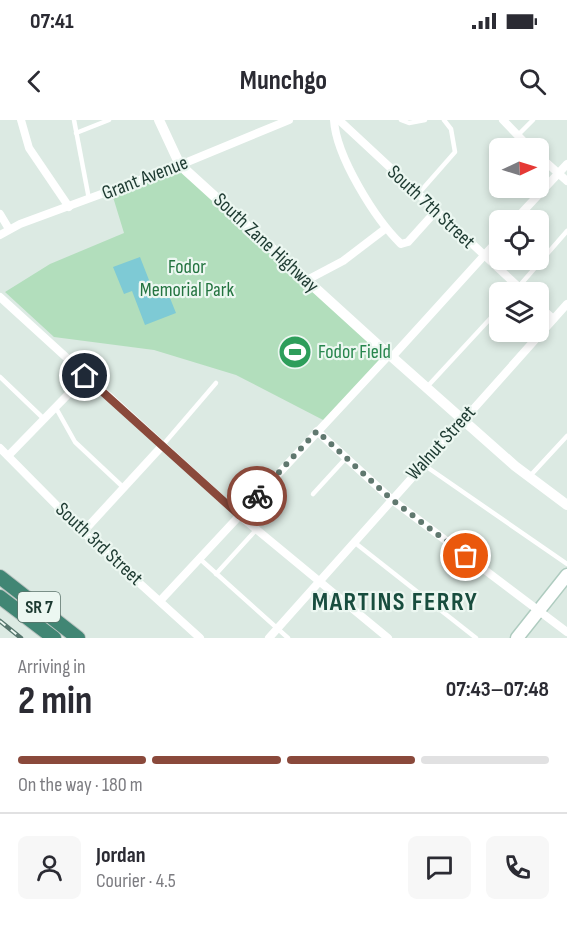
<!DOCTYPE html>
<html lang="en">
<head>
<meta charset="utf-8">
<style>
  body { margin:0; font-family:"Sofia Sans Condensed",sans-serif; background:#f7f7f7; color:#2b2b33; height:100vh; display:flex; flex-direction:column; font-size:22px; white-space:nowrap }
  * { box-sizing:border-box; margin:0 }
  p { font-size:20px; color:#7c7c81 }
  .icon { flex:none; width:33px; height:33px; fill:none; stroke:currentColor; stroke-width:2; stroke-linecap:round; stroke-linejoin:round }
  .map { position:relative; height:518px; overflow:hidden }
  .side { display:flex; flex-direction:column; background:#fff; flex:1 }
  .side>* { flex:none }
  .needle { width:39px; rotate:86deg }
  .fabs { position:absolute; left:489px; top:18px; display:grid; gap:12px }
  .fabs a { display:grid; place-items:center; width:60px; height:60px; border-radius:9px; background:#fff; box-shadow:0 3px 9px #0003; font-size:30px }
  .pin { position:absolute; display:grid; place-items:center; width:51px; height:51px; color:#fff; margin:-26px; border:3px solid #fff; border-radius:50%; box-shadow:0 2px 6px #0007 }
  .courier { position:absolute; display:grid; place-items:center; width:60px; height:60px; margin:-30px; border:4px solid #8a493b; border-radius:50%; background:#fff; color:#222; box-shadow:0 2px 8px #0007 }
  .overview em { font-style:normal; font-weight:700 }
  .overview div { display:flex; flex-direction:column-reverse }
  .overview { display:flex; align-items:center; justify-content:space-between; height:102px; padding:0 18px }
  h1 { font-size:39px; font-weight:700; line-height:45px }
  .bar { display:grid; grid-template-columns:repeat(4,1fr); gap:9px 6px; align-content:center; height:72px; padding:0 18px }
  .bar i { height:8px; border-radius:4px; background:#e1e1e2 }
  .bar .on { background:#8a493b }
  .bar p { grid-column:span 4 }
  .line { display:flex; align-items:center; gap:15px; padding:0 18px; border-top:2px solid #e1e1e2 }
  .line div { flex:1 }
  .round { display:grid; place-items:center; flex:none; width:63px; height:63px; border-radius:9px; background:#f7f7f7 }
  .status { display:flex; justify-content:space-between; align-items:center; height:42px; padding:0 30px; background:#fff; direction:ltr }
  .status svg { height:16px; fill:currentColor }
  header { display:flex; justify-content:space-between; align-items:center; height:78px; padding:0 18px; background:#fff; font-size:27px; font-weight:700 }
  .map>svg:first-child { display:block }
  .green { fill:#b2debc }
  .water { fill:#7ecad5 }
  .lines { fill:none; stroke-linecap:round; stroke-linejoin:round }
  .secondary-casing { stroke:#aecbbf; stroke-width:15 }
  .trunk-casing { stroke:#bbc4c1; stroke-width:16 }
  .service { stroke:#fff; stroke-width:4.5 }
  .minor { stroke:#fff; stroke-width:8 }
  .tertiary { stroke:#fff; stroke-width:10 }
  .secondary { stroke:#fff; stroke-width:12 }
  .trunk { stroke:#418674; stroke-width:14 }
  .rail-casing { stroke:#56766d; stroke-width:4.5 }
  .rail { stroke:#ecf7f1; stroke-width:2; stroke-dasharray:7; stroke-linecap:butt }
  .done { stroke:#60786f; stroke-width:6; stroke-dasharray:0 10.8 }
  .route { stroke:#8a493b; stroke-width:8 }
  .labels { text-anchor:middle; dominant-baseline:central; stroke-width:4.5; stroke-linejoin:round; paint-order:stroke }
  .shield { fill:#ecf7f1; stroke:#5b736b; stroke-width:1.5 }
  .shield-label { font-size:18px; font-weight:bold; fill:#1d3a31 }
  .street-label { font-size:20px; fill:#1d3a31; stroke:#ecf7f1 }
  .park-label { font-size:20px; fill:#247440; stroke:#ecf7f1 }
  .leisure-label { font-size:20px; fill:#27864d; stroke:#ecf7f1; text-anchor:start }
  .district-label { font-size:26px; font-weight:bold; letter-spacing:1.5px; fill:#184d3e; stroke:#ecf7f1 }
</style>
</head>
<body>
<div class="status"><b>07:41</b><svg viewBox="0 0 49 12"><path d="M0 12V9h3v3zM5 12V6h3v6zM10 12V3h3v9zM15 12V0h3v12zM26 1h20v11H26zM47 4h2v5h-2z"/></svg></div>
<header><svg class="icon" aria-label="back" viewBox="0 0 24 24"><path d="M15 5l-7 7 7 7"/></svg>Munchgo<svg class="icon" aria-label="search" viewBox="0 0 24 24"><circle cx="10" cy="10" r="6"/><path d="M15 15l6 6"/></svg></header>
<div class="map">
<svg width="567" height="518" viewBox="0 0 567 518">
  <rect width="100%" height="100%" fill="#dceae3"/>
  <polygon class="green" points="182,47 386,238 327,302 236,255 154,230 54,217 5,172 50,144 124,113 113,77"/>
  <polygon class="water" points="140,137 156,178 168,173 176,193 145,205 132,171 124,174 113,147"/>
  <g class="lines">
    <g class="secondary-casing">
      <polyline id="secondary" points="517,518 567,455"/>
    </g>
    <g class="trunk-casing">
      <g id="trunk">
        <polyline points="0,457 78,518"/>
        <polyline points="0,477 54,518"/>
      </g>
    </g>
    <g class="service">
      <polyline points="74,0 89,79"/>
      <polyline points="401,0 409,3 425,0"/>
      <polyline points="76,13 109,0"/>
      <polyline points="518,15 533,0"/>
      <polyline points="419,73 455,32 451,9 444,0"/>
      <polyline points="514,172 567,111"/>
      <polyline points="0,257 44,299"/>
      <polyline points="426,268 500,188"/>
      <polyline points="56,288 75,322 124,368"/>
      <polyline points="162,326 216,263"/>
      <polyline points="424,345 567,444"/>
      <polyline points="530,356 567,316"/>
      <polyline points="313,374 346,338"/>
      <polyline points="354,422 476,518"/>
      <polyline points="200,439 288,518"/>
      <polyline points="216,454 256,410"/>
    </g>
    <g class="minor">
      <polyline points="21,0 29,28 69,87"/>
      <path d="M334 0C336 36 375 99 401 124L408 122 435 92"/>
      <polyline points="339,0 524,172"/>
      <polyline points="503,0 530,28"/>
      <polyline points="538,35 567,61"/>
      <polyline points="0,94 9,109"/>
      <polyline points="515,100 567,44"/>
      <polyline points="0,115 20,104 180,45 289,0"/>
      <polyline points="307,160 343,141 385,109"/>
      <polyline points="0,177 239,395 388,518"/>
      <polyline points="538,185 553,199"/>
      <polyline points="317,311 391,379 567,512"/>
      <polyline points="0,328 83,412 200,518"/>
      <polyline points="8,336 85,257"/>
      <polyline points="83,412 162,326"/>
      <polyline points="160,481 389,235 392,237 500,118"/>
      <polyline points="269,518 567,184"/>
    </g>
    <g class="tertiary">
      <polyline points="159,0 180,45 389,235"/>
      <polyline points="392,237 515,346 567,385"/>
    </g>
    <use href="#secondary" class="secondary"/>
    <use href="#trunk" class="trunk"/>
    <g class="rail-casing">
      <polyline id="rail" points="0,501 21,518"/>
    </g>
    <use href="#rail" class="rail"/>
  </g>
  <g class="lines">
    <polyline class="done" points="257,376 317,311 391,379 466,436"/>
    <polyline class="route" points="85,256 239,395 257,376"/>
  </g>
  <defs>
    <g id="stadium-disc" transform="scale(1.725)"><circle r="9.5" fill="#2e9e5b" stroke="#ecf7f1"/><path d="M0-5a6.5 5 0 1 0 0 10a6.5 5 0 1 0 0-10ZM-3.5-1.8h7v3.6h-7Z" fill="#fff"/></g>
  </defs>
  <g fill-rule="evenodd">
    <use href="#stadium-disc" x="295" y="232"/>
  </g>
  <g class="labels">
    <rect class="shield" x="18" y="472" width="42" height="30" rx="4.5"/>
    <g class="shield-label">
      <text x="39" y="487">SR 7</text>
    </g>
    <g class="street-label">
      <text transform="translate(145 58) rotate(-21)">Grant Avenue</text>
      <text transform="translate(431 87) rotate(43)">South 7th Street</text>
      <text transform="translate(266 123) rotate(43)">South Zane Highway</text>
      <text transform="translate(441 323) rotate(-48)">Walnut Street</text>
      <text transform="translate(99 424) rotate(43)">South 3rd Street</text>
    </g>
    <g class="park-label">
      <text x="187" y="147">Fodor<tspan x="187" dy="23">Memorial Park</tspan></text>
    </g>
    <g class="leisure-label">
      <text x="318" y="232">Fodor Field</text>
    </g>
    <g class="district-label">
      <text x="395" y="482">MARTINS FERRY</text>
    </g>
  </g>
</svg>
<div class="fabs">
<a><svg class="needle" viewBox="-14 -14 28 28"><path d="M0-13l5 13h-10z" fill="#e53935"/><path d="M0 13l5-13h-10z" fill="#7c7c81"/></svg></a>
<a><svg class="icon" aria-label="locate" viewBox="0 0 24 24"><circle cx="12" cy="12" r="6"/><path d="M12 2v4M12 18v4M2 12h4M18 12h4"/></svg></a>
<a><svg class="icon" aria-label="layers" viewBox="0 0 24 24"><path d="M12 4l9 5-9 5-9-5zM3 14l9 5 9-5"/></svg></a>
</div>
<div class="pin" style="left:466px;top:436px;background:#ea580c"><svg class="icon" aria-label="bag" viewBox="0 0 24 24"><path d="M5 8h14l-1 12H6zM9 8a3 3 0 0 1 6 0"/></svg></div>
<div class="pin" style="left:85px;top:256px;background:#1f2937"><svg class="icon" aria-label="home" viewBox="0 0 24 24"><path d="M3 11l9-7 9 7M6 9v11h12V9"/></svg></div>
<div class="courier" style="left:257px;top:376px"><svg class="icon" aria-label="bike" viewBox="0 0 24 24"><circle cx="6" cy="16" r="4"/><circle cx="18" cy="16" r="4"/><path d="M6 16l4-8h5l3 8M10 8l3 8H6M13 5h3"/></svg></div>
</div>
<section class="side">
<div class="overview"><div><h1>2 min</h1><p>Arriving in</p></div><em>07:43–07:48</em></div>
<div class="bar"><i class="on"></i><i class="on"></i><i class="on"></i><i></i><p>On the way · 180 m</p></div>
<div class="line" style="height:108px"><a class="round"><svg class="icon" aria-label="person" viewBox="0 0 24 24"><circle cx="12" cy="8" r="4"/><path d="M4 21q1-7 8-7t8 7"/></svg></a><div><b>Jordan</b><p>Courier · 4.5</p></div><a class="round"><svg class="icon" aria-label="chat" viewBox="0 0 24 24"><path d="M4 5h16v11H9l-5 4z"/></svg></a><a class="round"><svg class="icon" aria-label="phone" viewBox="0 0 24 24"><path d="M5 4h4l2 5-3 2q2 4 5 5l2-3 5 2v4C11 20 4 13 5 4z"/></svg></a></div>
</section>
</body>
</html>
